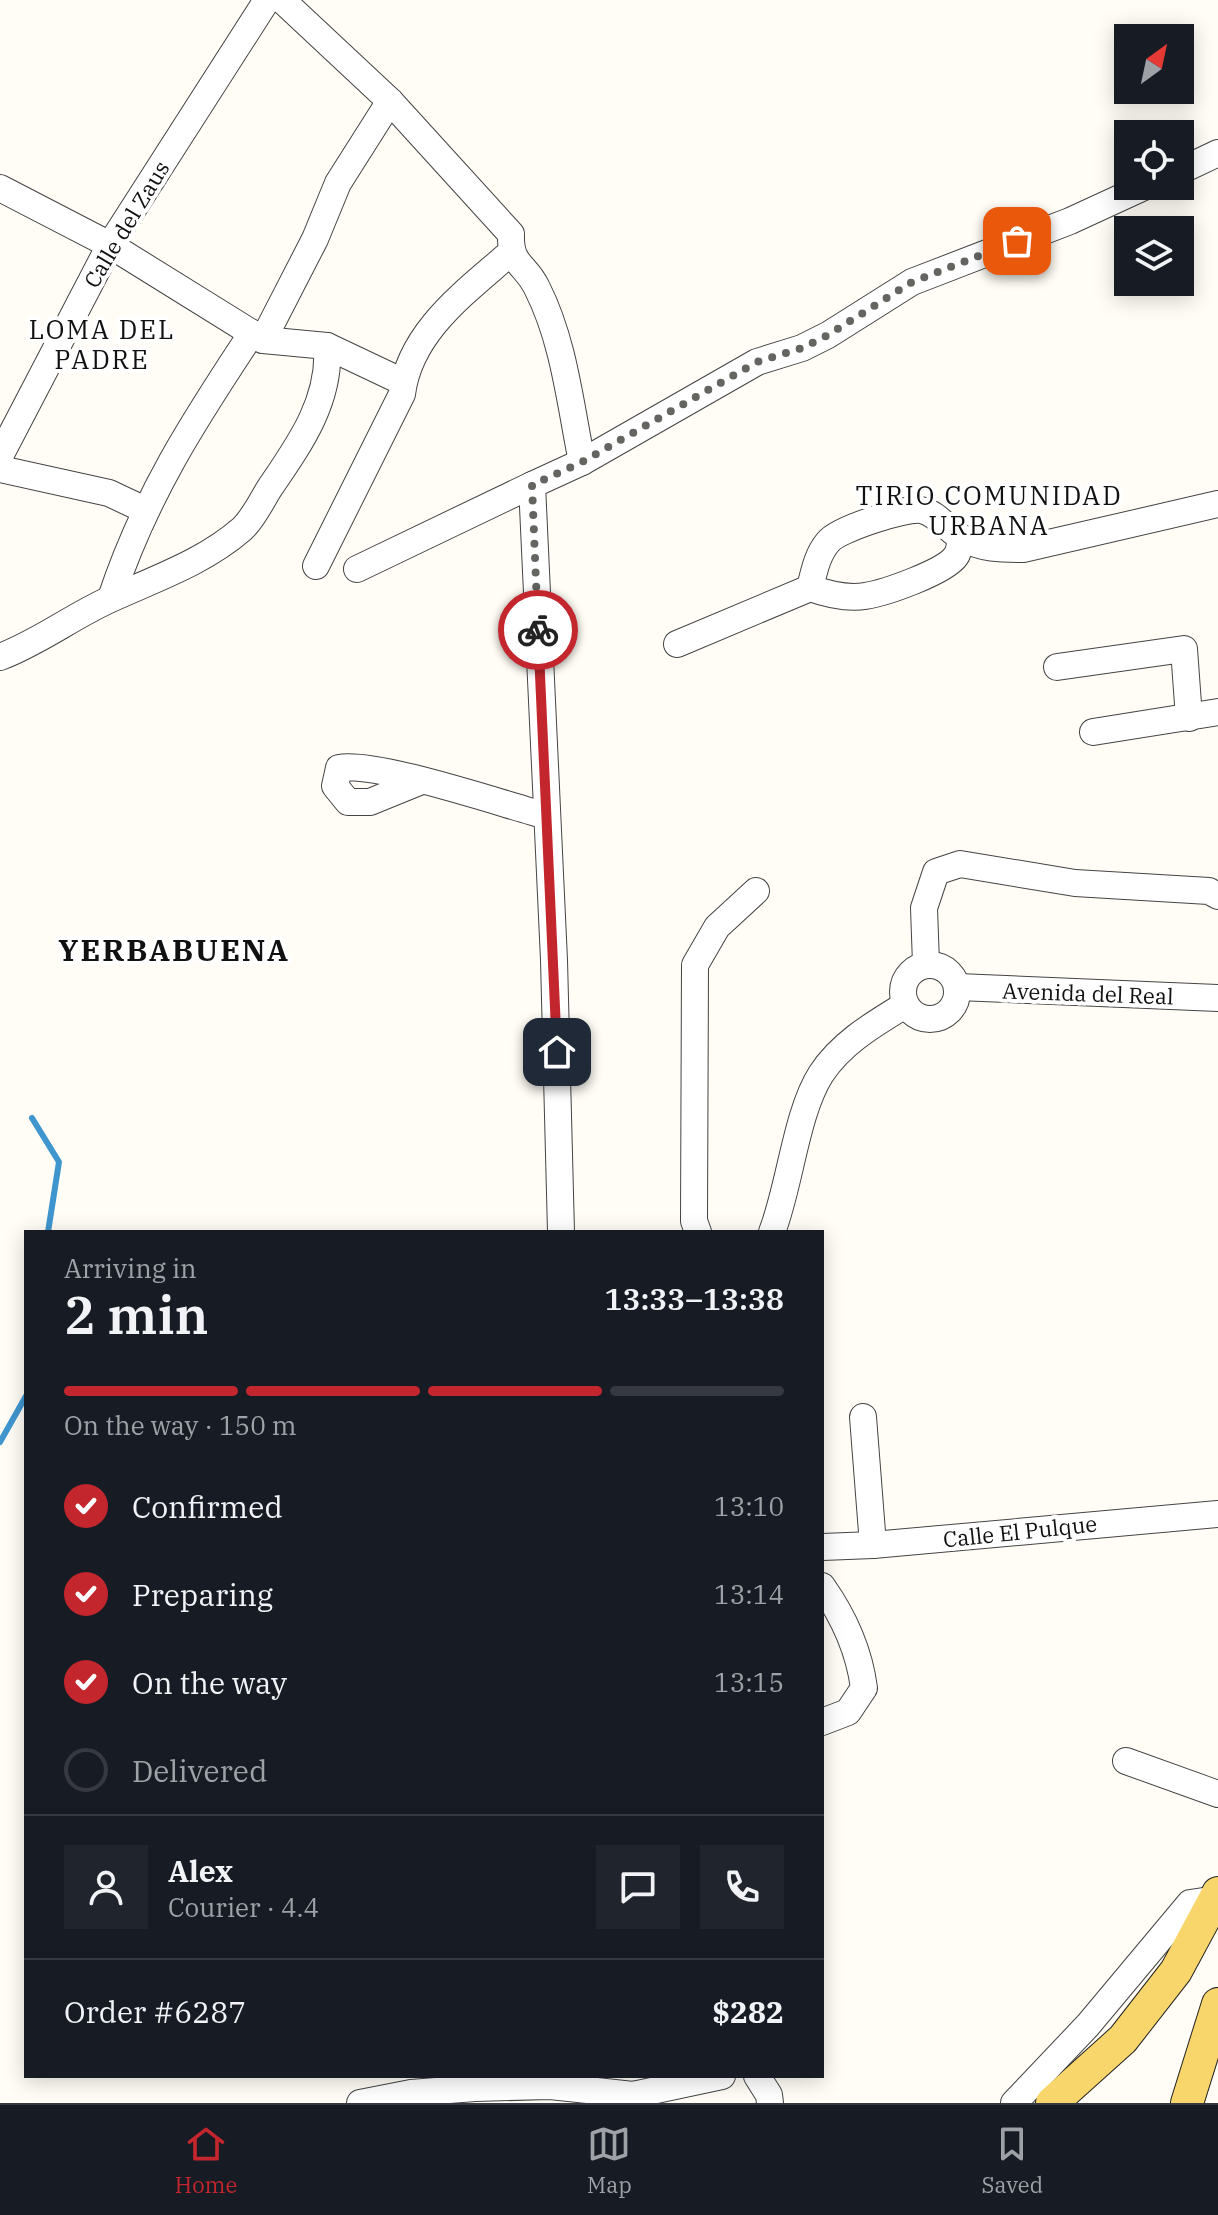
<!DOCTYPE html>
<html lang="en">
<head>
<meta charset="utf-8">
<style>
  body { margin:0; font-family:"IBM Plex Serif",serif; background:#20242c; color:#f1f3f6; height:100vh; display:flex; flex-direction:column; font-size:30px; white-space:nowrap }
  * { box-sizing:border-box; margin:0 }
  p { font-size:26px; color:#9ea1a6 }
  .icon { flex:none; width:44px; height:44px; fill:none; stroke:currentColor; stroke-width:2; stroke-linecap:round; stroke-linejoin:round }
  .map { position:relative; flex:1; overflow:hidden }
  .panel { position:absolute; left:24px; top:1230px; width:800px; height:848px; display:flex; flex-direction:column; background:#171b24; border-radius:0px; box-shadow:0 4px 20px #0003 }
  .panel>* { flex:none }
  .needle { width:52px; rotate:33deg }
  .buttons { position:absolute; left:1114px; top:24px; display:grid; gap:16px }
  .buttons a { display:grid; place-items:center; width:80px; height:80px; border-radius:0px; background:#171b24; box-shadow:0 4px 20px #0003; font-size:40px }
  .pin { position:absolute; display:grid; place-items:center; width:68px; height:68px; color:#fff; margin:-34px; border-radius:16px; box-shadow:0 4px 12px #0006 }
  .courier { position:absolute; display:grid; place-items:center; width:80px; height:80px; margin:-40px; border:6px solid #c4262e; border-radius:50%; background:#fff; color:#222; box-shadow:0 2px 10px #0007 }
  .headline em { font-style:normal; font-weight:600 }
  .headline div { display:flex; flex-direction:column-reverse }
  .headline { display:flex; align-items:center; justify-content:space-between; height:136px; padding:0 40px }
  h1 { font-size:52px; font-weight:600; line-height:60px }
  .bar { display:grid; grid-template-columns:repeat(4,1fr); gap:12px 8px; align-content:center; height:96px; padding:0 40px }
  .bar i { height:10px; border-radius:6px; background:#363941 }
  .bar .selected { background:#c4262e }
  .bar p { grid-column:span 4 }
  .line { display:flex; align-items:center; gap:20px; padding:0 40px; border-top:2px solid #363941 }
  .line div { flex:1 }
  .round { display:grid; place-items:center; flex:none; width:84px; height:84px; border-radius:0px; background:#20242c }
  ol { padding:0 40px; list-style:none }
  li { display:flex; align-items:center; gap:24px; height:88px }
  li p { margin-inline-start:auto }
  li .icon { padding:8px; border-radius:50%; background:#c4262e; color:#fff; stroke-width:4 }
  li:last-child { color:#9ea1a6 }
  li i { width:44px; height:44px; border:4px solid #363941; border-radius:50% }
  .tab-bar { display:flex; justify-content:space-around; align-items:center; height:112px; border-top:2px solid #363941; background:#171b24; font-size:22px; color:#9ea1a6 }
  .tab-bar a { display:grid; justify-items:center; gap:4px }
  .tab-bar .selected { color:#c4262e }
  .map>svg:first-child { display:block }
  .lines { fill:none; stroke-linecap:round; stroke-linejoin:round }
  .stream { stroke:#3f96cf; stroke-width:6 }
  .minor-casing { stroke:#444; stroke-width:28 }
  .major-casing { stroke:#222; stroke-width:34 }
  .minor { stroke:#fff; stroke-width:26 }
  .major { stroke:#f9d66b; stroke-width:32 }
  .done { stroke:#646461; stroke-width:8; stroke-dasharray:0 14.4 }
  .route { stroke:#c4262e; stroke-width:10 }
  .labels { text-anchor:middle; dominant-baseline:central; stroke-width:8; stroke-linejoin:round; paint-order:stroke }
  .street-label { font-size:22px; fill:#111; stroke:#fff }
  .quarter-label { font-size:26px; letter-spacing:2px; fill:#111; stroke:#fff }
  .district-label { font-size:30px; font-weight:bold; letter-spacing:2px; fill:#111; stroke:#fff }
</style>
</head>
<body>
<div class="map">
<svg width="1218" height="2103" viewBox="0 0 1218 2103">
  <rect width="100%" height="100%" fill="#fffdf5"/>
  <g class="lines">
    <g class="stream">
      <polyline points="32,1118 59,1162 48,1232"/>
      <polyline points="0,1442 26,1396"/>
    </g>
    <g class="minor-casing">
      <g id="minor">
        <path d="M282 0 390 101 511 234C510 266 525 263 537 288 564 341 570 403 582 462"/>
        <polyline points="1180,171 1218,153"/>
        <polyline points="0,188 110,245 263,340 327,346 403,382"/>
        <polyline points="263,340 315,239 338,183 390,101"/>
        <polyline points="0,456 110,245 267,0"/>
        <polyline points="0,469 109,493 145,510"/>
        <path d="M316 566 402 394C410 331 466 292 510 253"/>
        <polyline points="357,569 532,485"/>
        <path d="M810 588C814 572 817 555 828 542 838 529 904 508 921 510 938 513 948 531 962 538 981 549 1002 549 1023 549L1218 504"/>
        <path d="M810 588C827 594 847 599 865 596 885 593 945 572 956 556 959 552 960 544 961 538"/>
        <path d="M111 598C145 496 193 422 252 333"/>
        <polyline points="677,644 810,588"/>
        <path d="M0 657C40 642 74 615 113 598 157 578 204 562 242 529 253 519 261 502 269 489 299 445 331 401 327 346"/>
        <polyline points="1057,667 1184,649 1189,718"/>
        <polyline points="1093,732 1218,712"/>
        <path d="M419 782 370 802H348L335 786 339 768C376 761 502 804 547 816"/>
        <polyline points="926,964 924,908 936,872 960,864 1075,883 1209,891 1218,896"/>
        <circle cx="930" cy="992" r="27"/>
        <polyline points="958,987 1218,998"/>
        <polyline points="561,1232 554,960 532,485 582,462 757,362 802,348 828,335 912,282 1070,221 1146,186"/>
        <polyline points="698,1232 694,1221 695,965 717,927 756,891"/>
        <path d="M772 1232C790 1186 796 1113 821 1074 841 1043 874 1024 905 1005"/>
        <polyline points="863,1417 873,1545"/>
        <polyline points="822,1547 873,1545 1218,1514"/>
        <path d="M822 1586C844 1617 859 1650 864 1688L848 1712 822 1722"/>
        <polyline points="1126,1761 1218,1794"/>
        <polyline points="757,2076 769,2095 770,2103"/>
        <polyline points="360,2103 411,2093 475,2088 550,2086 633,2095 722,2076"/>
        <polyline points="1014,2103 1088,2025 1190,1903 1217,1899"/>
      </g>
    </g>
    <g class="major-casing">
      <g id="major">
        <polyline points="1052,2103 1123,2039 1176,1971 1218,1893"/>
        <polyline points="1187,2103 1218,2004"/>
      </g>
    </g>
    <use href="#minor" class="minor"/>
    <use href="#major" class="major"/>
  </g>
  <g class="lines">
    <polyline class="done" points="538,630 532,485 582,462 757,362 802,348 828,335 912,282 1017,241"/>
    <polyline class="route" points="538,630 557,1052"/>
  </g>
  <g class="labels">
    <g class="street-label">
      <text transform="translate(126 224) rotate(-59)">Calle del Zaus</text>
      <text transform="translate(1088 993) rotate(2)">Avenida del Real</text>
      <text transform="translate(1020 1531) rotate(-6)">Calle El Pulque</text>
    </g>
    <g class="quarter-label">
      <text x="102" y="329">LOMA DEL<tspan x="102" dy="30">PADRE</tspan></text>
      <text x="989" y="495">TIRIO COMUNIDAD<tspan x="989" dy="30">URBANA</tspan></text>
    </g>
    <g class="district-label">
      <text x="174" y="949">YERBABUENA</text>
    </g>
  </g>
</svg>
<div class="buttons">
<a><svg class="needle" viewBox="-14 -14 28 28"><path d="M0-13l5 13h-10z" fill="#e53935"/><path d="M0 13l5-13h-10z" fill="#9ea1a6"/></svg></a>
<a><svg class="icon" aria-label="locate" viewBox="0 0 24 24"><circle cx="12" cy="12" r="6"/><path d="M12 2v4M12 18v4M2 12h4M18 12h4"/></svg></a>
<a><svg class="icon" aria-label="layers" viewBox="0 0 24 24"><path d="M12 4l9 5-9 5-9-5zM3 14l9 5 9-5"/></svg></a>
</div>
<div class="pin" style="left:1017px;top:241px;background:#ea580c"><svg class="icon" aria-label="bag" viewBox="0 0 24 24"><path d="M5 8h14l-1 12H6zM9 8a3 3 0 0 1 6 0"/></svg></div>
<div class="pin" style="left:557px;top:1052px;background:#1f2937"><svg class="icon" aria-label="home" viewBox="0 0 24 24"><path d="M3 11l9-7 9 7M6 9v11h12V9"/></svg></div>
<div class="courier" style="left:538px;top:630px"><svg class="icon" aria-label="bike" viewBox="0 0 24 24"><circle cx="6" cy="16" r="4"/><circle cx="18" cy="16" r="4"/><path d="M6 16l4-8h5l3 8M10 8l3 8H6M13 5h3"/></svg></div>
<section class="panel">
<div class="headline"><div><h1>2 min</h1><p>Arriving in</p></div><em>13:33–13:38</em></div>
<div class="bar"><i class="selected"></i><i class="selected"></i><i class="selected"></i><i></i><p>On the way · 150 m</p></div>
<ol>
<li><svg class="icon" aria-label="check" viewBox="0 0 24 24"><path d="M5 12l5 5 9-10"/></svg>Confirmed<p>13:10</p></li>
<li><svg class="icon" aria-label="check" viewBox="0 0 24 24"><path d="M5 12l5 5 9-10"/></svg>Preparing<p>13:14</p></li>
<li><svg class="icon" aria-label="check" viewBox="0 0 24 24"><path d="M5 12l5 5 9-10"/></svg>On the way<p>13:15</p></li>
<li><i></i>Delivered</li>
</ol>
<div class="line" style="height:144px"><a class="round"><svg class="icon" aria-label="person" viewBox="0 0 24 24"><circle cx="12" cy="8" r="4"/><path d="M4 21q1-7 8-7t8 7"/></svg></a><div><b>Alex</b><p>Courier · 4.4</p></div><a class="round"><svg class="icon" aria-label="chat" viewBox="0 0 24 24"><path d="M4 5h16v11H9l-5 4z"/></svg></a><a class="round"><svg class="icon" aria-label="phone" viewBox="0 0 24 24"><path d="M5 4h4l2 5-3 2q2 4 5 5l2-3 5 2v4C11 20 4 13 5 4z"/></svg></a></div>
<div class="line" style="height:104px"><div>Order #6287</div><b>$282</b></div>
</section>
</div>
<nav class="tab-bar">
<a class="selected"><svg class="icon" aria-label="home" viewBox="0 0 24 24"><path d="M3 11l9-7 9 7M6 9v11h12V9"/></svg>Home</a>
<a><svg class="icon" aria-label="map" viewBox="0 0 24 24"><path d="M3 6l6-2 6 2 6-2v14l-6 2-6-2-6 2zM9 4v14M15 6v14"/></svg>Map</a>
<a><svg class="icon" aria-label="saved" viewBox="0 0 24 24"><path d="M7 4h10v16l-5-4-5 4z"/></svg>Saved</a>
</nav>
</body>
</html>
